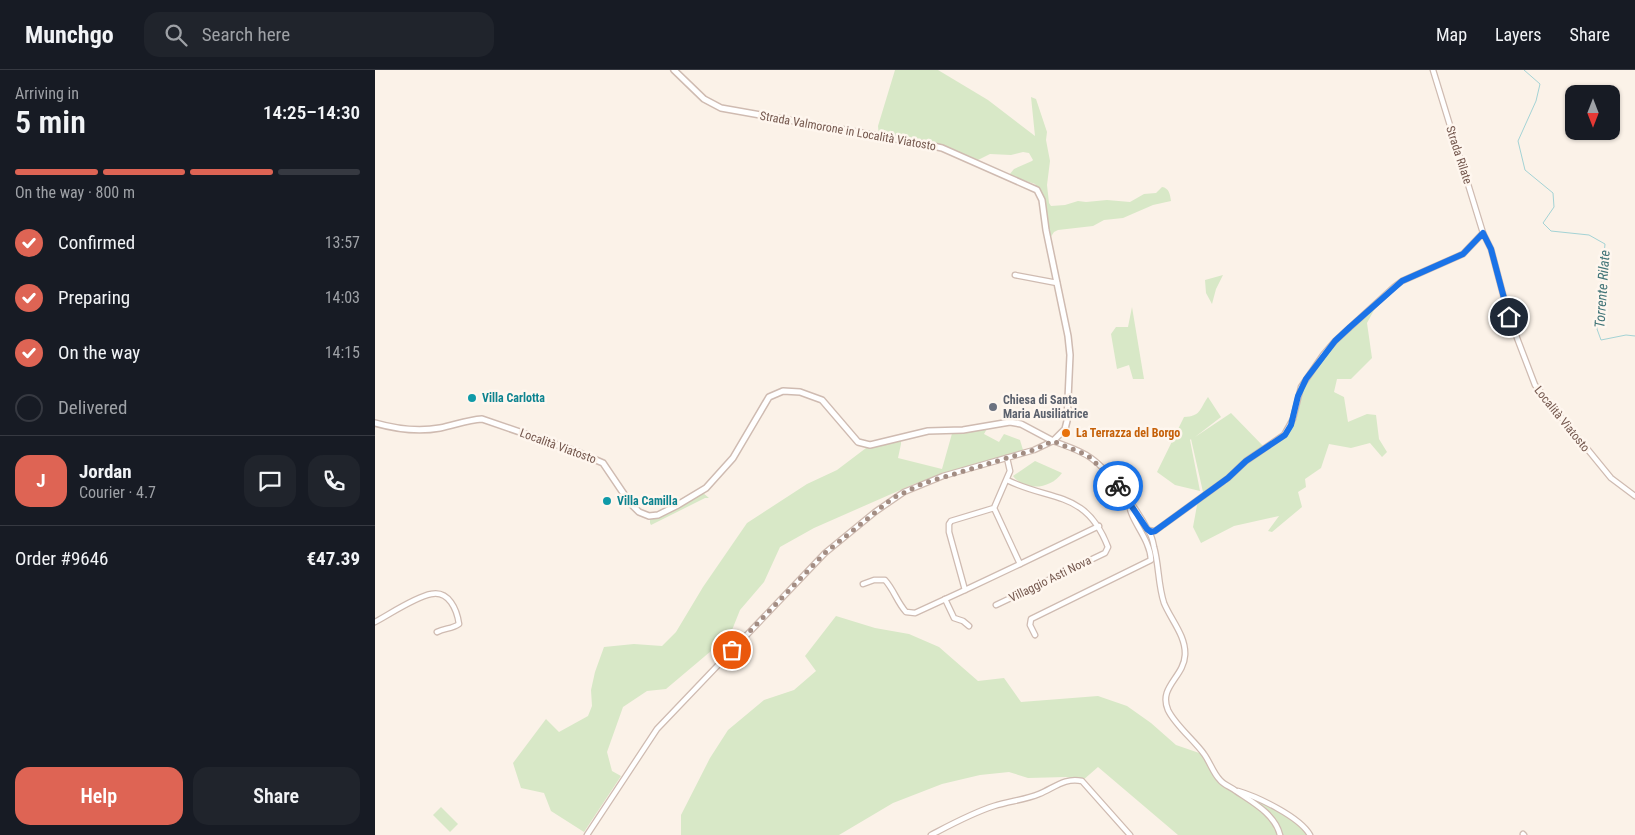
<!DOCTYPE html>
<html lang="en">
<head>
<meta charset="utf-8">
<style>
  body { margin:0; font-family:"Roboto Condensed",sans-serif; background:#20242c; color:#f1f3f6; height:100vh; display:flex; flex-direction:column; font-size:19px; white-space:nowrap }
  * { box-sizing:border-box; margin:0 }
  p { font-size:16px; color:#9ea1a6 }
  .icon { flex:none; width:28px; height:28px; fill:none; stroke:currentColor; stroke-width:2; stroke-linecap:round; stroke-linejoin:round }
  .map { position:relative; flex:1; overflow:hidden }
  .details { display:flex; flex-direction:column; background:#171b24; width:375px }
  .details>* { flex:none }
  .needle { width:32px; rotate:180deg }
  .buttons { position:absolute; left:1190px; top:15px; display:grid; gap:10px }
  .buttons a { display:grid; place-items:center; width:55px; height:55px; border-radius:10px; background:#171b24; box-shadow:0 1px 4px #0004; font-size:25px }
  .pin { position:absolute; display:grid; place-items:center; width:42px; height:42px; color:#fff; margin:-21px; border:2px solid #fff; border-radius:50%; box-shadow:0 1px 5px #0007 }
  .courier { position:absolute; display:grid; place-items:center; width:50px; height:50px; margin:-25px; border:4px solid #1a73e8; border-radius:50%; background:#fff; color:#222; box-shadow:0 1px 6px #0007 }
  .headline em { font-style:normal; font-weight:600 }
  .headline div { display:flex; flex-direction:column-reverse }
  .headline { display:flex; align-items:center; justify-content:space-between; height:85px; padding:0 15px }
  h1 { font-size:32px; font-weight:600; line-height:38px }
  .bar { display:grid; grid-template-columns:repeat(4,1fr); gap:8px 5px; align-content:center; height:60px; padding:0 15px }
  .bar i { height:6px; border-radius:4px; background:#363941 }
  .bar .current { background:#de6454 }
  .bar p { grid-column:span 4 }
  .line { display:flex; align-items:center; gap:12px; padding:0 15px; border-top:1px solid #363941 }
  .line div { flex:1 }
  .round { display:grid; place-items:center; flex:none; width:52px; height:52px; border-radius:15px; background:#20242c }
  ol { padding:0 15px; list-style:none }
  li { display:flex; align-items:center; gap:15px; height:55px }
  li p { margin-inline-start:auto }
  li .icon { padding:5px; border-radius:50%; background:#de6454; color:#fff; stroke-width:4 }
  li:last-child { color:#9ea1a6 }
  li i { width:28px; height:28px; border:2px solid #363941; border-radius:50% }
  .action { display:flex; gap:10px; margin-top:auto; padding:10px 15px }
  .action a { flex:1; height:58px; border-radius:15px; background:#de6454; color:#fff; font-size:20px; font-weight:600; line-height:58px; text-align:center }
  .action a+a { background:#20242c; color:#f1f3f6 }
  header { display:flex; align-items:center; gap:30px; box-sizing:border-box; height:70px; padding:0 25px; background:#171b24; border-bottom:1px solid #363941 }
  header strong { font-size:24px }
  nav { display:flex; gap:28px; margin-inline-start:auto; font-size:18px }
  .search { width:350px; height:45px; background:#20242c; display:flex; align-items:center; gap:12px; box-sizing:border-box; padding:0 18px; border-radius:15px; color:#9ea1a6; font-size:19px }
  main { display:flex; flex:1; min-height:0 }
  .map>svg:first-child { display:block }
  .green { fill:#d8e8c7 }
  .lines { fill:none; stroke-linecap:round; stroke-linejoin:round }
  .stream { stroke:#a4d3d5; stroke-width:1 }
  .minor-casing { stroke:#cfbbb1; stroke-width:7 }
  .tertiary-casing { stroke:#cfbbb1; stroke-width:8 }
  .minor { stroke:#fff; stroke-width:4.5 }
  .tertiary { stroke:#fff; stroke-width:5 }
  .done { stroke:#a38d83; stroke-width:5; stroke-dasharray:0 9 }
  .route { stroke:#1a73e8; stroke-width:6 }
  .culture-dot { fill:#0f9aa8; stroke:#fef6ee; stroke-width:2 }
  .worship-dot { fill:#6b7280; stroke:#fef6ee; stroke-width:2 }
  .food-dot { fill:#e8710a; stroke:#fef6ee; stroke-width:2 }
  .labels { text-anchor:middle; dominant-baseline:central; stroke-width:5; stroke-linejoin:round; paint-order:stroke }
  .street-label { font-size:12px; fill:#74574d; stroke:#fef6ee }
  .culture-label { font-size:12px; font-weight:bold; fill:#0d838f; stroke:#fef6ee; text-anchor:start }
  .worship-label { font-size:12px; font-weight:bold; fill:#5b616d; stroke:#fef6ee; text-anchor:start }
  .food-label { font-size:12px; font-weight:bold; fill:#c56008; stroke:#fef6ee; text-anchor:start }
  .water-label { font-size:14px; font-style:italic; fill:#427578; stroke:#fef6ee }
</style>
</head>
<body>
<header>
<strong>Munchgo</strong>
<div class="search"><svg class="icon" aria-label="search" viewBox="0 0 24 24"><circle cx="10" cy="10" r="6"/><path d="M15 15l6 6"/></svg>Search here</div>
<nav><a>Map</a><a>Layers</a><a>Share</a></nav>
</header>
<main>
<section class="details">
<div class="headline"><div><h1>5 min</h1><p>Arriving in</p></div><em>14:25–14:30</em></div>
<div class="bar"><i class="current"></i><i class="current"></i><i class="current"></i><i></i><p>On the way · 800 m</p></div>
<ol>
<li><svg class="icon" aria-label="check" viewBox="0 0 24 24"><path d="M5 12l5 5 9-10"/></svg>Confirmed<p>13:57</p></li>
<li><svg class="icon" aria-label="check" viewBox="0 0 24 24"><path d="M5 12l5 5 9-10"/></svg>Preparing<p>14:03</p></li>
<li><svg class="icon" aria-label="check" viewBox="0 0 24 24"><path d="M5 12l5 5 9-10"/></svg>On the way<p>14:15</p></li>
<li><i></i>Delivered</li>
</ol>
<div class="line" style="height:90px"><b class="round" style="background:#de6454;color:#fff">J</b><div><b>Jordan</b><p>Courier · 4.7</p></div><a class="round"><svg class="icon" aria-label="chat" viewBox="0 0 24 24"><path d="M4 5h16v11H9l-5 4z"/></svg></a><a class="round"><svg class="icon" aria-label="phone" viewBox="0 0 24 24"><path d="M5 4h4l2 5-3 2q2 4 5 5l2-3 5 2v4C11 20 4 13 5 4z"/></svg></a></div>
<div class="line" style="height:65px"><div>Order #9646</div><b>€47.39</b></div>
<div class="action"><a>Help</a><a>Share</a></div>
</section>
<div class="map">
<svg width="1260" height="765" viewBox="0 0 1260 765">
  <rect width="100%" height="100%" fill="#fbf2e8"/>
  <g class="green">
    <path d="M520 0H563L613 30 660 66 656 27 661 29 672 62 671 70 675 91 672 115 674 133 676 136 690 135 703 131 711 132 732 130 755 132 769 124 781 123 787 117C794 118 795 124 796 131L778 135 748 148 729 150 718 156 683 160 679 162 675 168 666 125 660 114 634 105 639 99 657 91 658 90 654 83 648 82 636 85 615 84 599 92 567 78 504 67 503 56Z"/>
    <polygon points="848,205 841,219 837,234 831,223 830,210"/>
    <path d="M1005 229 992 253 997 288 976 309H962L959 322 969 327 973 352 992 344 1001 345 1004 369 1012 382 1007 387 995 373 976 378 954 374 946 398 930 409 931 417 923 422 927 437 897 462 893 461 904 446 859 456 826 473 818 457 823 430 828 422 816 369 815 370 825 421 800 415 782 402 809 347C826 346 824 340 833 327L846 347 820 367 856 343 890 378 913 360 923 326 948 285Z"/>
    <polygon points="757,237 769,309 758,309 754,295 742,299 736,264 741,257 753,257"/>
    <polygon points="613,357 609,364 624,372 629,364 645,370 648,380 539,414 439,458 405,477 389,512 365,540 355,565 291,619 272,621 248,637 232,682 237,701 246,706 209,762 176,741 169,723 146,718 138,693 171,649 184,662 213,646 217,636 216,620 220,602 229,577 259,574 287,576 301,562 328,517 372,453 432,414 462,400 495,375 526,368 526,374 523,388 567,399 578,360"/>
    <path d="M660 391 687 403C676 419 650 422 638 406Z"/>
    <polygon points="328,423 334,428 330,428 276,455 275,453 275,449 291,445"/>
    <polygon points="461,546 500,558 534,564 564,577 603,611 629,608 646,632 723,626 752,636 776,653 801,675 830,685 845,711 856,718 899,736 931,758 935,765 803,765 723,697 707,711 691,707 653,708 634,702 605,705 567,714 518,733 464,765 306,765 306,745 335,688 353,660 389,630 419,620 441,601 430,586"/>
    <polygon points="66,737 83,754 75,762 58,745"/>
  </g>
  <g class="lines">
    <polyline class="stream" points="1149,0 1165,14 1161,31 1143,71 1150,100 1178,123 1179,137 1168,153 1176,161 1214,165 1230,174 1222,259 1226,270 1251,265 1260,266"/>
    <g class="minor-casing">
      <g id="minor">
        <polyline points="1058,0 1108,163 1116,179 1134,247 1160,315 1236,408 1260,426"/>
        <polyline points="640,205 682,213"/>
        <polyline points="619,438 645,494 590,520 574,462 574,454 576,451 619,438 635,401 632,388"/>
        <polyline points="773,460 780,461 853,408 871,391 909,365 918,349 926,317 948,285 960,271 1019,217 1027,211 1088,184 1108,163"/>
        <polyline points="645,494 724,456"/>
        <path d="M488 514 499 510H510C519 520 522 532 531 542L540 543 590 520"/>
        <polyline points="570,529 579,548 588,551 594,556"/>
        <path d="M621 535 730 483 733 477C711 420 677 432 632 410"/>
        <path d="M0 552C15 544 40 527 56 524 74 520 82 540 84 554 77 559 70 558 62 562"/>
        <path d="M660 565 655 555 656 549 776 490C775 468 755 451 754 433"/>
        <path d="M863 721C883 727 925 747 935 765"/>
        <polyline points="1148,764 1149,765"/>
        <path d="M212 765 282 659 450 483 500 442 529 422 568 406 659 380 678 371C691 376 705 380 716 388 736 402 763 441 774 462 777 466 778 472 779 477 784 495 783 515 789 533 796 550 811 566 810 585 809 607 783 617 793 640 800 655 819 670 829 684 835 692 838 703 845 710 849 715 856 717 861 721 877 732 900 744 905 765"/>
        <path d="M556 765C577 754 597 743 619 736 634 731 650 730 664 724 679 718 690 707 707 711L755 765"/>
      </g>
    </g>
    <g class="tertiary-casing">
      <path id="tertiary" d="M0 353C21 359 43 362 65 358 80 355 92 350 107 349L200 381 228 393 255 433 264 442 274 446 283 445 301 436 331 418 358 388 394 327 408 321 425 322 447 330 483 372 495 375 553 361 588 360 635 352 646 354 678 371 690 359 692 351 695 285 693 266 671 160 667 130 662 120 567 78 549 74 346 38 329 29 299 0"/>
    </g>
    <use href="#minor" class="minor"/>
    <use href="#tertiary" class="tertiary"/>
  </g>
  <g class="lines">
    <polyline class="done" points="357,580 450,483 518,428 549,413 659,380 678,371 707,383 716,388 743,416"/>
    <polyline class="route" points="743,416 772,459 776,462 780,461 853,408 871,391 910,365 916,355 923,326 931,309 960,271 975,257 1027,211 1088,184 1108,163 1116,179 1134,247"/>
  </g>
  <g class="culture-dot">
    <circle cx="97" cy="328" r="5"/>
    <circle cx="232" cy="431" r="5"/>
  </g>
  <circle class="worship-dot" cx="618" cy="337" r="5"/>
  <circle class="food-dot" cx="691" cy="363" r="5"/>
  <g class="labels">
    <g class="street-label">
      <text transform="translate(473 61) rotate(10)">Strada Valmorone in Località Viatosto</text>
      <text transform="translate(1084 85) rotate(72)">Strada Rilate</text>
      <text transform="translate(1187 349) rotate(51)">Località Viatosto</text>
      <text transform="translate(183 376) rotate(20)">Località Viatosto</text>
      <text transform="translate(675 509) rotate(-26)">Villaggio Asti Nova</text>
    </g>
    <g class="culture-label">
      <text x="107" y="328">Villa Carlotta</text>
      <text x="242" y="431">Villa Camilla</text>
    </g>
    <g class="worship-label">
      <text x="628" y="330">Chiesa di Santa<tspan x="628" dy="14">Maria Ausiliatrice</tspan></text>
    </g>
    <g class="food-label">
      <text x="701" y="363">La Terrazza del Borgo</text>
    </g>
    <g class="water-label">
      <text transform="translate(1227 219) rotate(-86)">Torrente Rilate</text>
    </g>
  </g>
</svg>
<div class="buttons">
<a><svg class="needle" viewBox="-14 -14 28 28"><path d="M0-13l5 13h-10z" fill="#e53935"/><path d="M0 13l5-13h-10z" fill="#9ea1a6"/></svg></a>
</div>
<div class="pin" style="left:357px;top:580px;background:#ea580c"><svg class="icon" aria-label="bag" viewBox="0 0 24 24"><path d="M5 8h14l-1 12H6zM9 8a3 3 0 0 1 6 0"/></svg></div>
<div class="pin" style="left:1134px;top:247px;background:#1f2937"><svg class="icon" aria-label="home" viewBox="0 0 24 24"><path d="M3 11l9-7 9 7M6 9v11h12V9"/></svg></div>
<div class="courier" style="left:743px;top:416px"><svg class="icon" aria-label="bike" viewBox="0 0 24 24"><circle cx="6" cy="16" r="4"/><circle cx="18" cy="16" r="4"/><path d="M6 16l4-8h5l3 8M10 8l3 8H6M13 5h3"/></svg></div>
</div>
</main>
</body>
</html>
